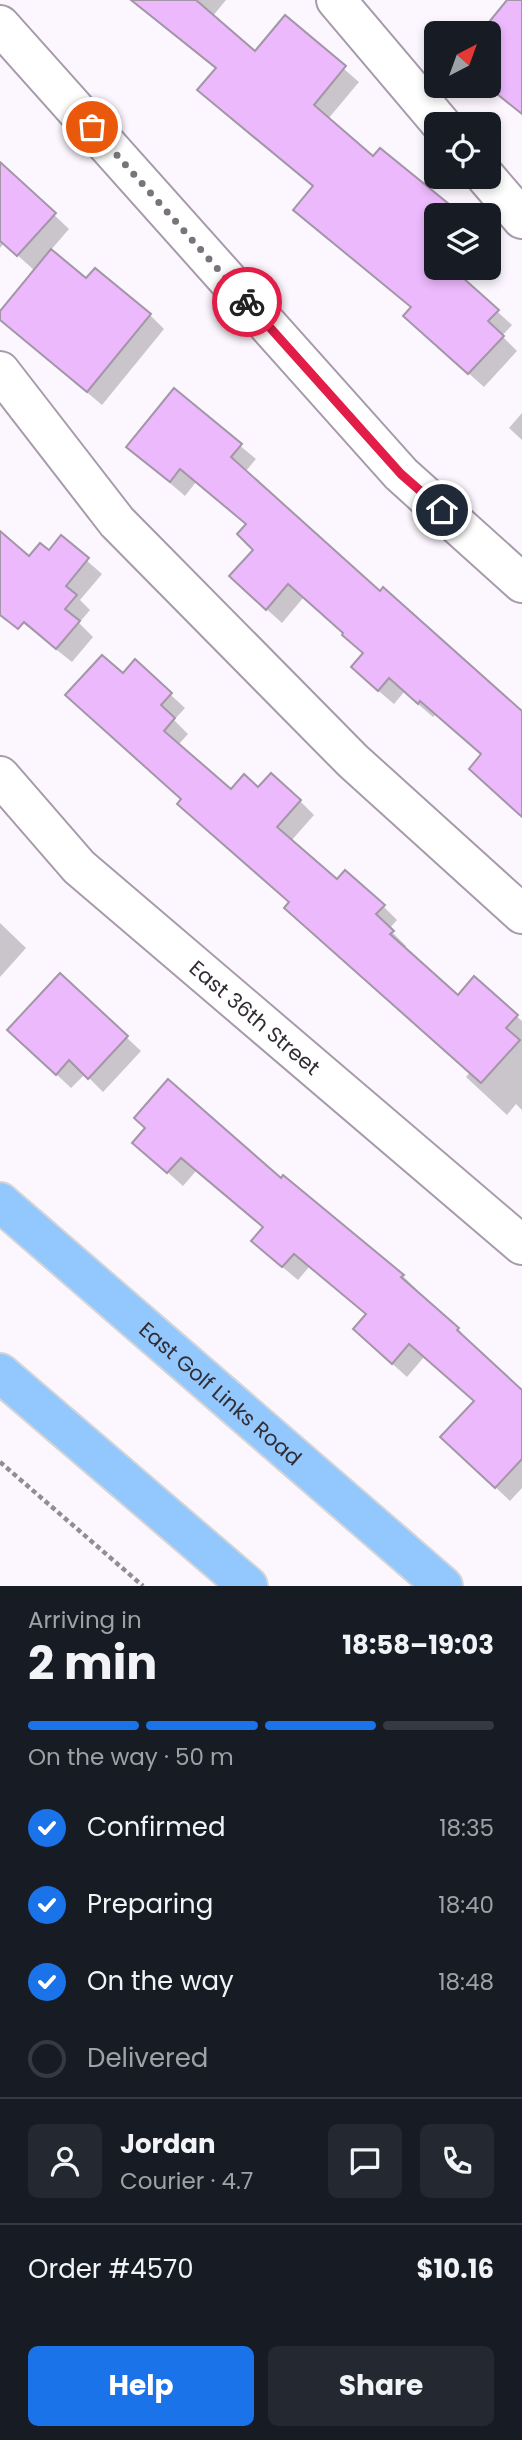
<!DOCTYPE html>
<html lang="en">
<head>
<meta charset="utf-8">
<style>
  body { margin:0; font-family:Poppins,sans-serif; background:#242831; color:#f1f3f6; height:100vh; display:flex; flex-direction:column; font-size:26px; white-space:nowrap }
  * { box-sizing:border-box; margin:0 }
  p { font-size:23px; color:#9ea1a6 }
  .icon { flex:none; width:38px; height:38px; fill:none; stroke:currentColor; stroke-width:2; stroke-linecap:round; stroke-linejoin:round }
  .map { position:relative; height:1586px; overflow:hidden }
  .panel { display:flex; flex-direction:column; background:#171b24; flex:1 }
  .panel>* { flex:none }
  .needle { width:46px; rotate:41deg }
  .controls { position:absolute; left:424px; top:21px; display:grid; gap:14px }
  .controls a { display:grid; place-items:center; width:77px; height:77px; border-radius:10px; background:#171b24; box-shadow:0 4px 10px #0003; font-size:35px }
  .pin { position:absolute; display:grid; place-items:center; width:60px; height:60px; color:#fff; margin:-30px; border:4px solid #fff; border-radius:50%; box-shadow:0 2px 7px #0007 }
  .courier { position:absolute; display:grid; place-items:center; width:70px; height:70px; margin:-35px; border:5px solid #e11d48; border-radius:50%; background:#fff; color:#222; box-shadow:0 2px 9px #0007 }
  .summary em { font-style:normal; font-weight:700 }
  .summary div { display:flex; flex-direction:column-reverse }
  .summary { display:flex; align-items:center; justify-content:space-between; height:119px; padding:0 28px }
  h1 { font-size:46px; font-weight:700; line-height:52px }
  .bar { display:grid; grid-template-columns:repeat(4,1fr); gap:10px 7px; align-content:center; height:84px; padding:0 28px }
  .bar i { height:9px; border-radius:5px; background:#363941 }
  .bar .current { background:#1a73e8 }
  .bar p { grid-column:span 4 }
  .line { display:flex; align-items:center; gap:18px; padding:0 28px; border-top:2px solid #363941 }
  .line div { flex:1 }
  .round { display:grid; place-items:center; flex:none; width:74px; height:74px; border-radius:10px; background:#242831 }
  ol { padding:0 28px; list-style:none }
  li { display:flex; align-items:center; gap:21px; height:77px }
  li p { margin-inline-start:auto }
  li .icon { padding:7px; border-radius:50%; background:#1a73e8; color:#fff; stroke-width:4 }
  li:last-child { color:#9ea1a6 }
  li i { width:38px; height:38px; border:4px solid #363941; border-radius:50% }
  .button { display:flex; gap:14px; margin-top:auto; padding:14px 28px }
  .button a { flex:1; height:80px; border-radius:10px; background:#1a73e8; color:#fff; font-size:28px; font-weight:700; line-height:80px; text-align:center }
  .button a+a { background:#242831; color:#f1f3f6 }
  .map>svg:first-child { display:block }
  .shadow { fill:#0003 }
  .building { fill:#edb9fd; stroke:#a396a6; stroke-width:2 }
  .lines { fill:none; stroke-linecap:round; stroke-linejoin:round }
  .minor-casing { stroke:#a79bab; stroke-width:42 }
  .major-casing { stroke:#d6d5d6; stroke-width:42 }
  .path { stroke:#928d94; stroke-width:4.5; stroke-dasharray:5 3.5; stroke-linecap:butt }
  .minor { stroke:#fff; stroke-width:38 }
  .major { stroke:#92c8fd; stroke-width:38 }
  .done { stroke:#79747b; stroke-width:7; stroke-dasharray:0 12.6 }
  .route { stroke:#e11d48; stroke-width:9 }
  .labels { text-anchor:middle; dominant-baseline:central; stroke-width:6; stroke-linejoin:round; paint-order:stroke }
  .street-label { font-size:21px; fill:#322d34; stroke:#fcf7fe }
</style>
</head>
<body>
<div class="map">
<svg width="522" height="1586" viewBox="0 0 522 1586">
  <rect width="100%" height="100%" fill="#fcf7fe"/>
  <g class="shadow">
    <polygon points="130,0 226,0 212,17 255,54 285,18 359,82 328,119 373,159 458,215 436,215 436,268 450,268 512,325 502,336 517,351 484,387 420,330 412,308 296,210 315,188 200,90 217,70"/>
    <polygon points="0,164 69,229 50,251 87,281 150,315 164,329 102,405 0,319 0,314 35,271 4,243 0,248"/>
    <polygon points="174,391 256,459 245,472 380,593 522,713 522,816 483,755 436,714 433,717 404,692 394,704 368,682 365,654 345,634 303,598 282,623 246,591 255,550 247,525 196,482 185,496 128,447"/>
    <polygon points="522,413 522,440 509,428"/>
    <polygon points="0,533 29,558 49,552 61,538 102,574 80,600 90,610 79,623 93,637 72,662 0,605"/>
    <polygon points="135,662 185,708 174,720 188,734 178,745 231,791 259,789 300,801 314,815 291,841 337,881 383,906 397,920 389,929 406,946 404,949 458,998 474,979 522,1021 522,1110 516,1104 507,1115 466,1077 470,1072 291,903 179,804 183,800 123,675"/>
    <polygon points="0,923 26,948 0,977"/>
    <polygon points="126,1037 141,1051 103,1092 85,1074 71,1088 24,1044"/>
    <polygon points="135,1143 281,1180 284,1177 403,1276 417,1290 415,1292 458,1329 472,1344 471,1345 522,1393 522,1488 510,1501 457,1451 475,1402 424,1357 407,1377 369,1343 367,1315 309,1267 298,1280 268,1255 265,1228 196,1171 183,1186"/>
  </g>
  <g class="building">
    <polygon points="131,0 196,0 255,51 285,15 346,66 314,105 373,156 380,148 455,209 450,215 436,215 436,232 426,244 436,253 436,268 452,268 499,310 488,321 504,336 468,374 403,316 411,307 293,210 313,186 197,90 216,68"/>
    <polygon points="507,0 522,0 522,114 487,86 488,33 480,33"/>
    <polygon points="0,162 56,213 17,256 0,241"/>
    <polygon points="51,249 86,278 95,268 151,314 87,392 0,320 0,311"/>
    <polygon points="174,388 242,444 231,457 380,591 383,587 522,711 522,817 469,769 481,754 420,701 418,704 389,678 378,691 351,667 363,653 342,635 343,633 288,584 266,610 229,576 253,550 237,534 246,524 180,469 170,482 126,447"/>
    <polygon points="0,531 29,556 40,543 49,550 61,535 89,558 66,586 77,595 65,609 80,621 56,649 24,622 18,629 0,615"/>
    <polygon points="102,655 123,673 135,659 172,693 161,705 175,718 164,731 231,789 244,774 258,787 271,773 301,800 277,827 337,879 345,870 385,905 376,914 394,931 390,934 458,995 474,976 518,1015 506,1028 520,1040 481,1083 284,908 289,902 177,804 181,799 65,695"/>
    <polygon points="60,973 128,1036 88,1079 69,1060 56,1075 7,1030"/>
    <polygon points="168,1079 281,1178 283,1175 404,1275 401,1277 459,1328 457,1330 522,1390 522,1459 495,1488 440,1437 474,1401 409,1344 392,1364 353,1329 366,1314 294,1254 282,1267 251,1241 263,1227 181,1158 167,1173 132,1143 145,1128 134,1118"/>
  </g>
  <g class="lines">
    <g class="minor-casing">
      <g id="minor">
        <polyline points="336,0 441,124"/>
        <polyline points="0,25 401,474 522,583"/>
        <polyline points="486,177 522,219"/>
        <polyline points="0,371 117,522 353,761 522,914"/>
        <path id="s1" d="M0 776 79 867 522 1245"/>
      </g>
    </g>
    <g class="major-casing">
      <g id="major">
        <path id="s2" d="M0 1202 443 1586"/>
        <polyline points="0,1373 248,1586"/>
      </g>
    </g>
    <polyline class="path" points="0,1462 143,1586"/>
    <use href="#minor" class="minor"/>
    <use href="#major" class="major"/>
  </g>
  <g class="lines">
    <polyline class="done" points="92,127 247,302"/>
    <polyline class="route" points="247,302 401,474 442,510"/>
  </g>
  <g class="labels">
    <g class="street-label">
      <text stroke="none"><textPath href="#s1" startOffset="352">East 36th Street</textPath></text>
      <text stroke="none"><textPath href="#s2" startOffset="292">East Golf Links Road</textPath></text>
    </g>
  </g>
</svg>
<div class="controls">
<a><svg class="needle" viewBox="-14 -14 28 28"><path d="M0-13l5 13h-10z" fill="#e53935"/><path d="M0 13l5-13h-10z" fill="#9ea1a6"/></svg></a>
<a><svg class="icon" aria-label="locate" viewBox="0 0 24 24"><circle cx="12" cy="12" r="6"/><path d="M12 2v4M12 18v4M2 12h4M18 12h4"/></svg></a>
<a><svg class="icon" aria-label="layers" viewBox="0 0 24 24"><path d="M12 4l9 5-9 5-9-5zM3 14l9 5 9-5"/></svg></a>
</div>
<div class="pin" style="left:92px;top:127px;background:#ea580c"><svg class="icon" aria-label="bag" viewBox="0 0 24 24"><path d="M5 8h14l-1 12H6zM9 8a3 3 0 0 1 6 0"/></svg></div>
<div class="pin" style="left:442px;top:510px;background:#1f2937"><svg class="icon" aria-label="home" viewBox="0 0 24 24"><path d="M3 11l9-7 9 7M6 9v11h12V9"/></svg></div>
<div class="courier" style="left:247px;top:302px"><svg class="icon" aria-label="bike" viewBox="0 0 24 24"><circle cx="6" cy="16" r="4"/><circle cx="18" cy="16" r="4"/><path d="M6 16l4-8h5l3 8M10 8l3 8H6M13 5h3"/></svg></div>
</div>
<section class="panel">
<div class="summary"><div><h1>2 min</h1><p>Arriving in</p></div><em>18:58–19:03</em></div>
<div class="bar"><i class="current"></i><i class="current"></i><i class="current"></i><i></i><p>On the way · 50 m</p></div>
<ol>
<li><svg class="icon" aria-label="check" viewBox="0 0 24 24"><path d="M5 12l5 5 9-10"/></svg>Confirmed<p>18:35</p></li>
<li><svg class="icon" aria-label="check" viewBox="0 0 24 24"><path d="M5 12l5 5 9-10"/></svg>Preparing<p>18:40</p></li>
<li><svg class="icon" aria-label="check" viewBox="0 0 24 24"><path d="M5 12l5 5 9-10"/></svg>On the way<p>18:48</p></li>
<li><i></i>Delivered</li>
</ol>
<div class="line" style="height:126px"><a class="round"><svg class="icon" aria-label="person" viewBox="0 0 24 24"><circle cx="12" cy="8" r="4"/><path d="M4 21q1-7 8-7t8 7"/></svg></a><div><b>Jordan</b><p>Courier · 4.7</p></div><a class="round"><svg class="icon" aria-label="chat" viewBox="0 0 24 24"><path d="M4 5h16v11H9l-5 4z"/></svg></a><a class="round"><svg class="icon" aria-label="phone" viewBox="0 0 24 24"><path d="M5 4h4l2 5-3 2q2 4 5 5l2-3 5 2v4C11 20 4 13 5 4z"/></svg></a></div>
<div class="line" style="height:91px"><div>Order #4570</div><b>$10.16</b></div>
<div class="button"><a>Help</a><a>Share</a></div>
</section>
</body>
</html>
